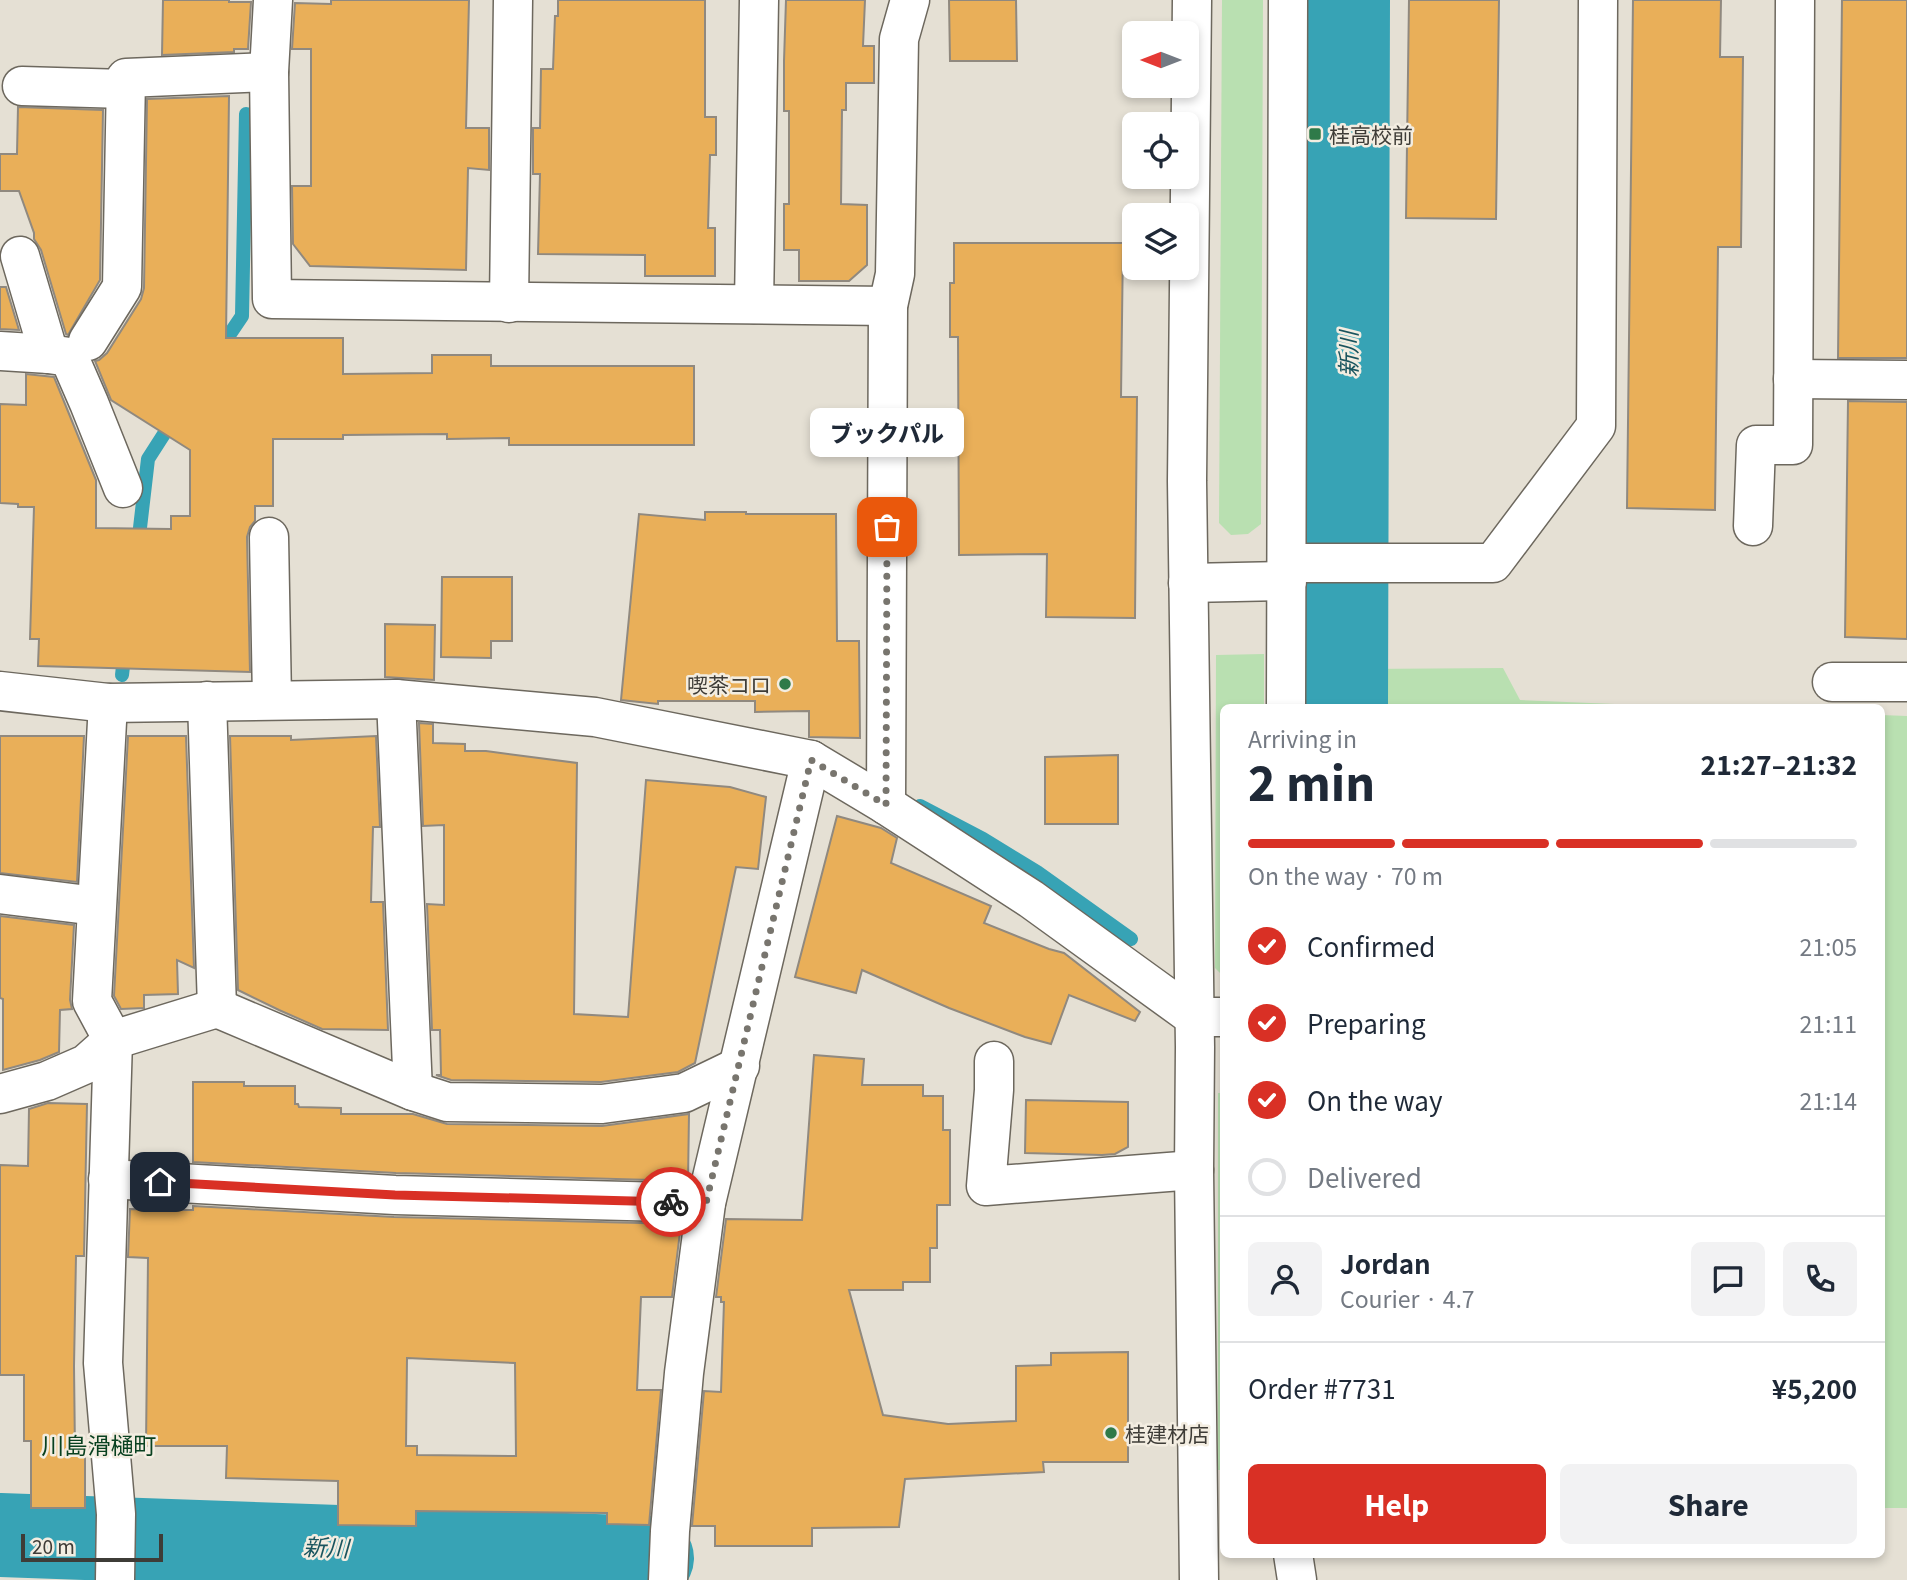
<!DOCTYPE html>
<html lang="en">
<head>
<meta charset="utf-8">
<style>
  body { margin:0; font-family:Georgia,"Noto Sans JP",serif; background:#f2f2f3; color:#1f2937; height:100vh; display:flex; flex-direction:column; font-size:26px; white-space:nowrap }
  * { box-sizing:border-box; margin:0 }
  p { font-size:23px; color:#747a83 }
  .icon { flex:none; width:38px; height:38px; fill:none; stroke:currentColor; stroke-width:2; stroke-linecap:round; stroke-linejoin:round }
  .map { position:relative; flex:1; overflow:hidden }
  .side { position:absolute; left:1220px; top:704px; width:665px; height:854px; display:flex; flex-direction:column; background:#fff; border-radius:10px; box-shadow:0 4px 10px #0003 }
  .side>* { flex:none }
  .needle { width:46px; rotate:270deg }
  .tools { position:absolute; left:1122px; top:21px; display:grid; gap:14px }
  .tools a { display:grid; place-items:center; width:77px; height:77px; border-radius:10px; background:#fff; box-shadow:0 4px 10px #0003; font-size:35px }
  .scale { position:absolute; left:21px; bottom:18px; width:142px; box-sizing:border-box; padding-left:7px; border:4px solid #3e3c37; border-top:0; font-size:19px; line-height:24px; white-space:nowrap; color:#3e3c37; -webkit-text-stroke:5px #f3ede1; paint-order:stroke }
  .pin { position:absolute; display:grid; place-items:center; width:60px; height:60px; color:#fff; margin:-30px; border-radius:14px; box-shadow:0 4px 10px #0006 }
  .courier { position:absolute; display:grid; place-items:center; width:70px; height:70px; margin:-35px; border:5px solid #d93025; border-radius:50%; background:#fff; color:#222; box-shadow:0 2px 9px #0007 }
  .bubble { position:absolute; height:49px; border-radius:10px; background:#fff; box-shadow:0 4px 10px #0003; font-size:23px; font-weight:800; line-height:49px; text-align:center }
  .summary em { font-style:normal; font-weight:800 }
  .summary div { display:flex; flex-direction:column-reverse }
  .summary { display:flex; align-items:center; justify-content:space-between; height:119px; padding:0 28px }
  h1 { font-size:46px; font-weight:800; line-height:52px }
  .bar { display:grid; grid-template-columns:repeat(4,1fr); gap:10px 7px; align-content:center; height:84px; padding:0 28px }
  .bar i { height:9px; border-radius:5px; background:#e0e1e3 }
  .bar .active { background:#d93025 }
  .bar p { grid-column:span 4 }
  .line { display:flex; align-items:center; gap:18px; padding:0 28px; border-top:2px solid #e0e1e3 }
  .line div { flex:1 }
  .round { display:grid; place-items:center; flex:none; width:74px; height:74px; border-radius:10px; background:#f2f2f3 }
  ol { padding:0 28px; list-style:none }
  li { display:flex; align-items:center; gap:21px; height:77px }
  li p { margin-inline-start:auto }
  li .icon { padding:7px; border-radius:50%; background:#d93025; color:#fff; stroke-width:4 }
  li:last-child { color:#747a83 }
  li i { width:38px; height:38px; border:4px solid #e0e1e3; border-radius:50% }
  .action { display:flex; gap:14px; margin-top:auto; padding:14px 28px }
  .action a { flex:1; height:80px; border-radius:10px; background:#d93025; color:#fff; font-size:28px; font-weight:800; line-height:80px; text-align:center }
  .action a+a { background:#f2f2f3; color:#1f2937 }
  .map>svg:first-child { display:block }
  .green { fill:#b9e0b1 }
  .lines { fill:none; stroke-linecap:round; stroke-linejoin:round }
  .stream { stroke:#37a3b5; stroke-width:14 }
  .river { stroke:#37a3b5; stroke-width:84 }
  .building { fill:#e9af59; stroke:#90897f; stroke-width:2; fill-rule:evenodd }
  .minor-casing { stroke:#6d685e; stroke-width:41 }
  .minor { stroke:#fff; stroke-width:38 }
  .done { stroke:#78756e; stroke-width:7; stroke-dasharray:0 12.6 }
  .route { stroke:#d93025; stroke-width:9 }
  .poi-dot { fill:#2f7a49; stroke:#f3ede1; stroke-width:2.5 }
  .labels { text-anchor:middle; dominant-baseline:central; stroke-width:5; stroke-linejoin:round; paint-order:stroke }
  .poi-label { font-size:21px; fill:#3e3c37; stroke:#f3ede1; text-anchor:start }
  .water-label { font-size:23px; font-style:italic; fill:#19545e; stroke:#f3ede1 }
  .neighbourhood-label { font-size:23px; fill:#094120; stroke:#f3ede1 }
</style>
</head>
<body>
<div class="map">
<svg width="1907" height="1580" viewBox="0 0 1907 1580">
  <rect width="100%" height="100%" fill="#e5e0d4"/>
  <g class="green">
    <polygon points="1222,0 1263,0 1261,524 1248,534 1231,535 1219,523"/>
    <polygon points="1264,654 1264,707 1223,707 1223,976 1215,968 1216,655"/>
    <polygon points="1503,668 1520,700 1687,707 1361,707 1362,669"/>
    <polygon points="1881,715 1907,716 1907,1508 1881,1508"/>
    <rect x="1218" y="1093" width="5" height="377"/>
  </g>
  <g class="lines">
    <g class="stream">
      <polyline points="217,353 242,316 246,114"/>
      <polyline points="138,545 148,459 173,420"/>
      <polyline points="122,675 125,649"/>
      <polyline points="920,806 983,839 1037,872 1131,939"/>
    </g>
    <g class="river">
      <polyline points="1346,707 1348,0"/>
      <polyline points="0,1535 652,1558"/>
    </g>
  </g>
  <g class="building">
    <polygon points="163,0 229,0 229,2 251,2 248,49 234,49 234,52 162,55"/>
    <polygon points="331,0 469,0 466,128 489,128 489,170 468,168 466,270 310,266 293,244 292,186 311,186 311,49 292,49 295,3 331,4"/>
    <polygon points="558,0 705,0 705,117 716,117 716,155 710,155 708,228 715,228 715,276 645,276 645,255 538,254 540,174 533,174 533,128 540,128 541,69 553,69 555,16 558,16"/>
    <polygon points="786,0 865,0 863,46 874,46 874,83 846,83 846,110 842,110 841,204 867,205 867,265 849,281 799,281 799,250 784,250 784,204 789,204 789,111 784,111 784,61"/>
    <polygon points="949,0 1016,0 1017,61 950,61"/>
    <polygon points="1409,0 1499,0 1496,219 1406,218"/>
    <polygon points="1633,0 1721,0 1720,57 1743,57 1741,247 1718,247 1715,510 1627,508"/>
    <polygon points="1842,0 1907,0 1907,358 1838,358"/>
    <polygon points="229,96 226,338 343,338 343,374 432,373 432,355 491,355 491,366 694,366 694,445 509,445 509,438 447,439 447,434 343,435 343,439 273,439 273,506 255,506 255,521 250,527 247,537 250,672 38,666 39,639 30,639 34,507 18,507 18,504 0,503 0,404 26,405 26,374 54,377 96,480 96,528 171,529 171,516 190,516 190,450 111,400 95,361 99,360 107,353 141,299 144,288 147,99"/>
    <polygon points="18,107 103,110 100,280 68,335 66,334 41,250 34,239 34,233 19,191 0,191 0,154 17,154"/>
    <polygon points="954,243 1123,243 1121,397 1137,397 1135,618 1046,617 1047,554 959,555 958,337 950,337 950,283 954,283"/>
    <polygon points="0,287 6,287 19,330 0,329"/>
    <polygon points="1848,401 1907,402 1907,639 1845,637"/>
    <polygon points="705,512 746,512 746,514 836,514 837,641 859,641 860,738 809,737 809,711 755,712 755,701 658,701 658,704 621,700 639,514 705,520"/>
    <polygon points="442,577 512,577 512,641 491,641 491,658 441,657"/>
    <polygon points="385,624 435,625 434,680 385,677"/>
    <polygon points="419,723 433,724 433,743 465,744 465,751 486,751 577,763 574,1014 628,1017 646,780 730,787 766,797 758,869 736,867 695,1063 678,1072 601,1082 451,1080 436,1075 441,1075 440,1030 432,1030 427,904 444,905 444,825 423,826"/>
    <polygon points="0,736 84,736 77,882 0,873"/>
    <polygon points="128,736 186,736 194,968 177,960 178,994 144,995 144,1008 121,1009 114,996"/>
    <polygon points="230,736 291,736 291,740 376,736 380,827 373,827 371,902 383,902 388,1030 322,1029 279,1010 238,990"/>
    <polygon points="1118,755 1118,824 1045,824 1045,757"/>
    <polygon points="837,816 881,828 897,838 891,863 991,906 984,923 1049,949 1064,953 1140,1012 1135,1021 1069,995 1051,1044 1025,1037 949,1008 862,970 856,993 795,977"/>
    <polygon points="0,916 74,925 70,1000 72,1009 60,1010 59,1052 40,1060 3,1070 3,999 0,998"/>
    <polygon points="814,1055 864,1059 862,1085 923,1085 923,1096 943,1096 943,1130 950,1130 950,1205 937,1205 937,1248 930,1248 930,1282 903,1282 903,1290 849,1290 883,1415 948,1424 1016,1421 1016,1366 1051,1365 1051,1353 1128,1352 1128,1462 1043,1462 1044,1472 905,1479 899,1527 812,1528 812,1546 715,1546 715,1526 692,1526 704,1391 721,1392 724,1302 721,1302 721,1297 716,1297 726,1219 802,1220"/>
    <polygon points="193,1082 244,1082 244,1086 295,1086 295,1104 298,1104 299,1107 341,1108 341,1114 413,1114 447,1124 602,1126 689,1114 688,1181 396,1173 193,1162"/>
    <polygon points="1026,1100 1128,1102 1128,1147 1115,1154 1102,1155 1025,1153"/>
    <polygon points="48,1103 87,1104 84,1256 76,1256 74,1366 75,1453 85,1453 85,1508 31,1508 31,1441 24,1441 24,1375 0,1375 0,1165 28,1166 29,1109"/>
    <path d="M193 1206 394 1217 681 1224 672 1297H641L637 1390H661L649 1525 607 1524V1513L416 1511V1526L338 1525V1481L226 1478 227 1446H146L148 1258 128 1257 130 1209 180 1210H193ZM407 1358 515 1363 516 1456 417 1455V1446H406Z"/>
  </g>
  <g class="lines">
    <g class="minor-casing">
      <g id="minor">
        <polyline points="273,0 269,72 272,299 888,306"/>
        <polyline points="1192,0 1187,481 1195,1047 1194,1170 1199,1580"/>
        <polyline points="22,86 125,89"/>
        <polyline points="20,256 49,354"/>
        <polyline points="509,303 513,0"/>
        <polyline points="754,304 759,0"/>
        <polyline points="88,341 122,287 126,78 269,72"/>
        <polyline points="0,351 49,354 69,357 89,403 123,488"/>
        <polyline points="1793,379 1907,380"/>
        <polyline points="1753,526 1756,445 1793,445 1795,0"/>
        <polyline points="269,537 272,700"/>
        <polyline points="1287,563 1493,563 1596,426 1598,0"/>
        <polyline points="1188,583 1287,581"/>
        <polyline points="1832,682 1907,682"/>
        <polyline points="0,691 108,703 396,699 595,717 811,760 886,805 1031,899 1194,1017 1223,1017"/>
        <polyline points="396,699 413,1091"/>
        <polyline points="207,701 217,1008"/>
        <polyline points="108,703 92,1001 113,1040 103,1363 116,1514 115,1580"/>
        <polyline points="1286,707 1288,0"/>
        <polyline points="886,805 888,306 895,274 899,39 910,0"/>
        <polyline points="0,894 96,906"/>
        <polyline points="994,1061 994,1090 986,1186 1194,1170"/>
        <polyline points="0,1094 47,1081 86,1064 113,1040 217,1008 413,1091 447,1102 602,1104 684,1093 740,1066"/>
        <polyline points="108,1179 395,1195 706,1203"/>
        <polyline points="1293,1554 1297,1580"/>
        <polyline points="668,1580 670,1531 684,1373 706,1203 811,760"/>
      </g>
    </g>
    <use href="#minor" class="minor"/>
  </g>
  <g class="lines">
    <polyline class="done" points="671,1202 706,1203 811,760 886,805 887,527"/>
    <polyline class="route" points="160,1182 395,1195 671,1202"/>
  </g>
  <g class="poi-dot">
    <rect x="1308" y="127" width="14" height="14" rx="3.5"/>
    <circle cx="785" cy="684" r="7"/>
    <circle cx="1111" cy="1433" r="7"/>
  </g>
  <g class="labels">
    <g class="poi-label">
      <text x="1329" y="134">桂高校前</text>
      <text x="771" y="684" text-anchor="end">喫茶コロ</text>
      <text x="1125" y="1433">桂建材店</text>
    </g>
    <g class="water-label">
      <text transform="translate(1347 354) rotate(-90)">新川</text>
      <text transform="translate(326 1546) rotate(2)">新川</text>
    </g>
    <g class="neighbourhood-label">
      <text x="99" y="1444">川島滑樋町</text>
    </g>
  </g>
</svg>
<div class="tools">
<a><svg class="needle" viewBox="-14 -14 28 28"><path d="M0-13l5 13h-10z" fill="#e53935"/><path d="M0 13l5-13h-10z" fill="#747a83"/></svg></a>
<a><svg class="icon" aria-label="locate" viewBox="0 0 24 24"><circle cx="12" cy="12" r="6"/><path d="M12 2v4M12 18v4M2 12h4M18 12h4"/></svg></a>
<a><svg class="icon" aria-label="layers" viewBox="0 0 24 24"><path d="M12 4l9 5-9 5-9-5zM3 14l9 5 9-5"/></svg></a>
</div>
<div class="scale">20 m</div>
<div class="pin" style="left:887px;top:527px;background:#ea580c"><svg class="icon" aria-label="bag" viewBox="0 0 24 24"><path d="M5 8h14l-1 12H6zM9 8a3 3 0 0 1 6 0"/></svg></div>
<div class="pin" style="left:160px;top:1182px;background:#1f2937"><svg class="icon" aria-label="home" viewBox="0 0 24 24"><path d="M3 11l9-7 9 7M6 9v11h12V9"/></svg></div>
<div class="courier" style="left:671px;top:1202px"><svg class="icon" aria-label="bike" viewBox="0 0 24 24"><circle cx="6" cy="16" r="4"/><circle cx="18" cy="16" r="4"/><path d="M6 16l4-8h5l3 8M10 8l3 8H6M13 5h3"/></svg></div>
<div class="bubble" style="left:810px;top:408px;width:154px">ブックパル</div>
<section class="side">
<div class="summary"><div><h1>2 min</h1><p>Arriving in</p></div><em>21:27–21:32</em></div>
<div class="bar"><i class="active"></i><i class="active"></i><i class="active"></i><i></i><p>On the way · 70 m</p></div>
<ol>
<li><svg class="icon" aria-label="check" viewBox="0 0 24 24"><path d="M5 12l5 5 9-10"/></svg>Confirmed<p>21:05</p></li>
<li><svg class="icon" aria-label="check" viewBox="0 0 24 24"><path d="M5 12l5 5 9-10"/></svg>Preparing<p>21:11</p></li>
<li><svg class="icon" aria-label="check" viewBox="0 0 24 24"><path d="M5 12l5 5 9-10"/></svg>On the way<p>21:14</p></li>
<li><i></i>Delivered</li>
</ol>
<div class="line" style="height:126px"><a class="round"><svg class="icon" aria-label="person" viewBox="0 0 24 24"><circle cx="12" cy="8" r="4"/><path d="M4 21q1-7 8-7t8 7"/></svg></a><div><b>Jordan</b><p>Courier · 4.7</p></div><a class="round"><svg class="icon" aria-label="chat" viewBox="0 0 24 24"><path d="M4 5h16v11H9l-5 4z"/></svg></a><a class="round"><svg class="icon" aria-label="phone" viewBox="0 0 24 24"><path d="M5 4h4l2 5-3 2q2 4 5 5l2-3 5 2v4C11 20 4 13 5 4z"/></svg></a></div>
<div class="line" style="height:91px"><div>Order #7731</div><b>¥5,200</b></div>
<div class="action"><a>Help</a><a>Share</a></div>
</section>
</div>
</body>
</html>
